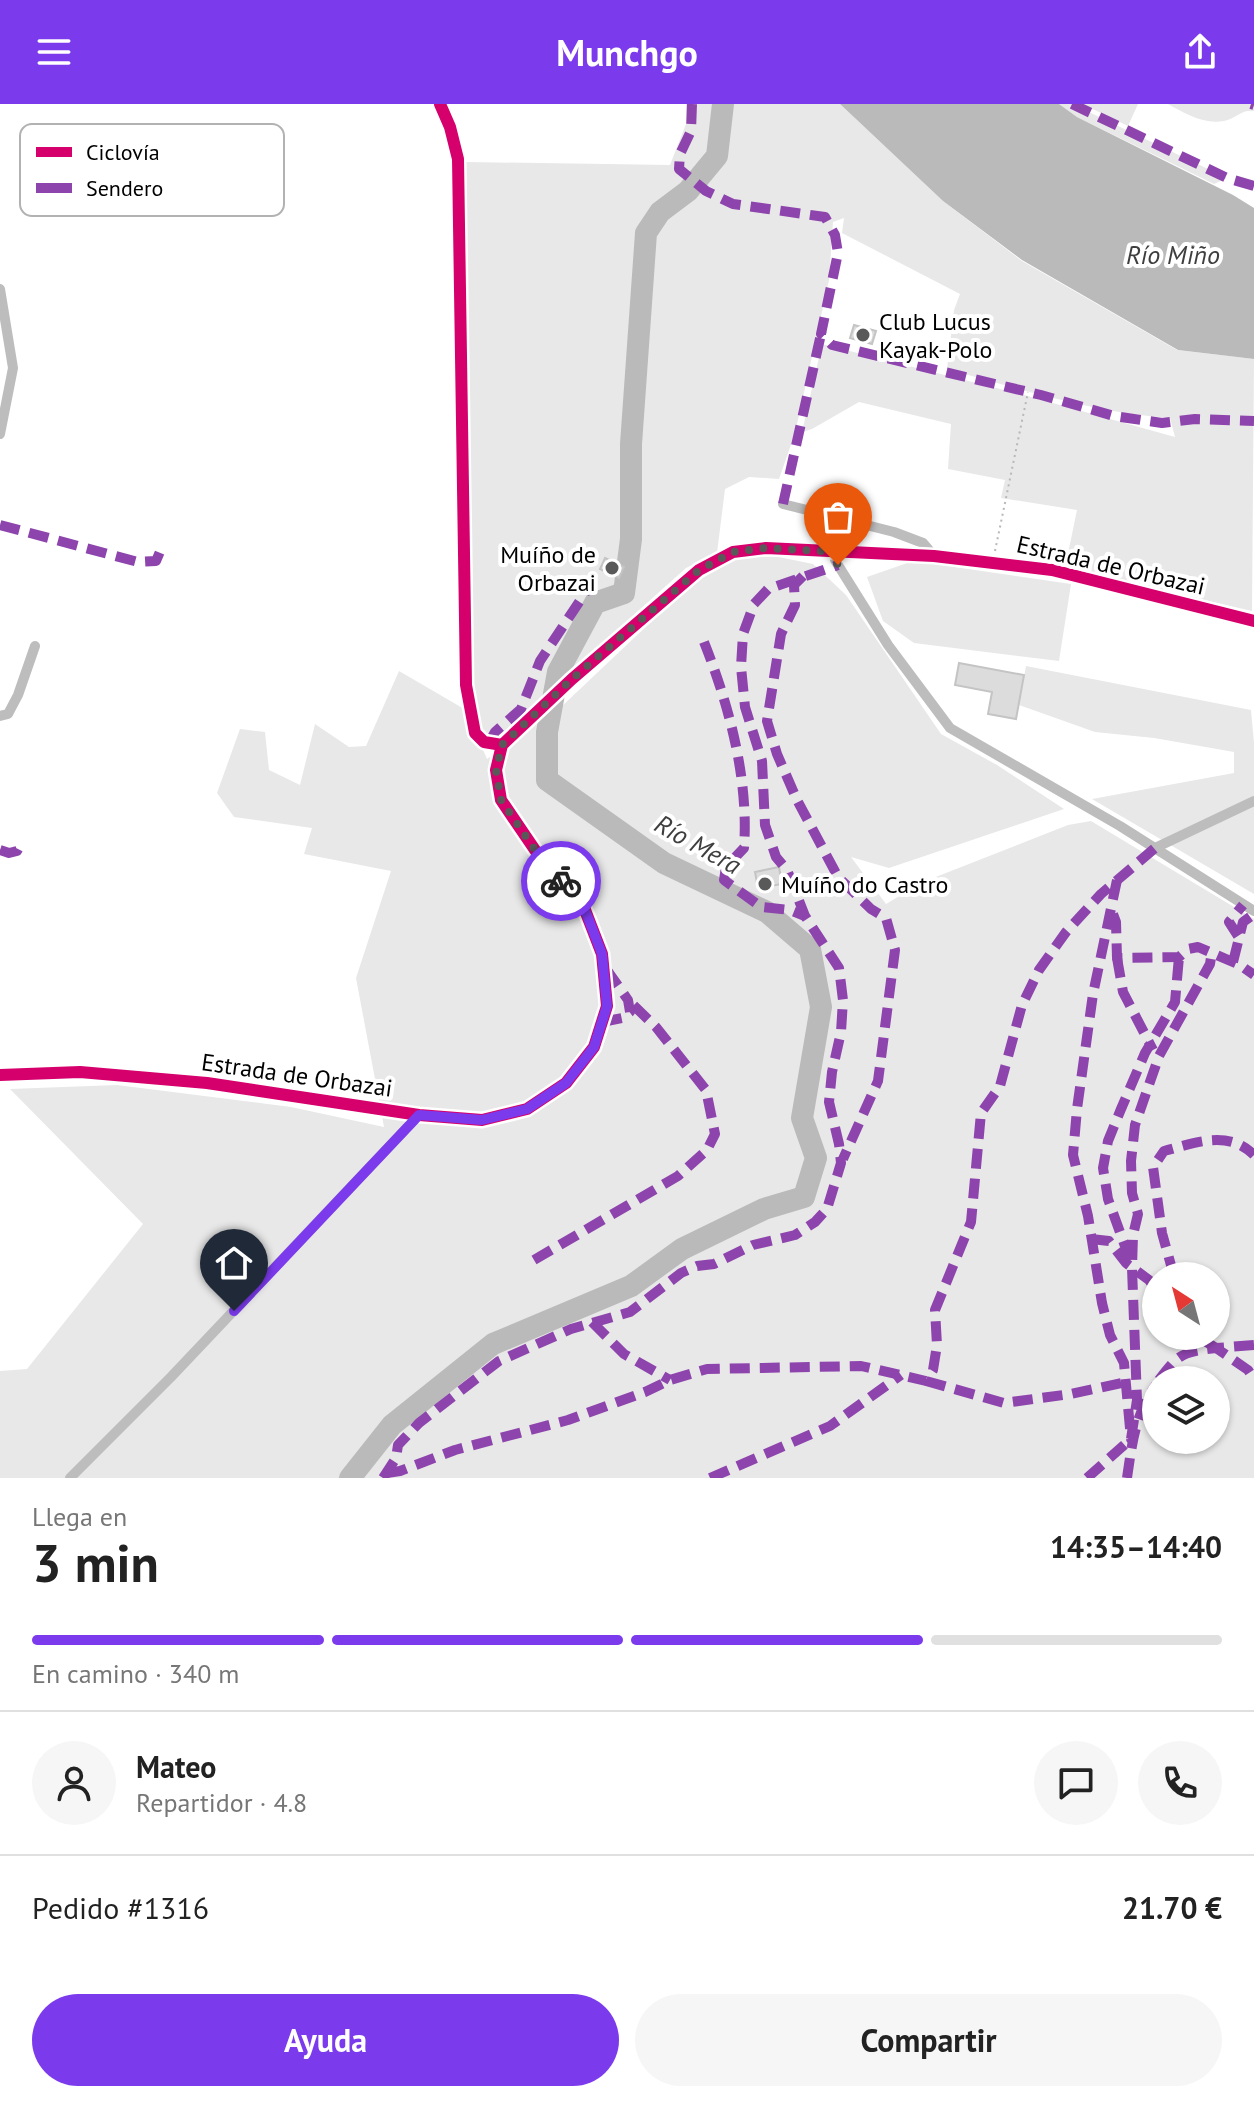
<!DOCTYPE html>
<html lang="es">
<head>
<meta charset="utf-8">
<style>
  body { margin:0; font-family:"PT Sans",sans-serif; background:#f6f6f6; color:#222; height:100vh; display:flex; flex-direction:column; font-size:30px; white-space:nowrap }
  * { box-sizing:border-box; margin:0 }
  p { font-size:26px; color:#767676 }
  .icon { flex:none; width:44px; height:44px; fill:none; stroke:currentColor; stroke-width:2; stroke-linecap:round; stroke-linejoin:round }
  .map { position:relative; height:1374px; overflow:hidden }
  .side { display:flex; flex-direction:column; background:#fff; flex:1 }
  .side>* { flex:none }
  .needle { width:52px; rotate:324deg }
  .controls { position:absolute; left:1142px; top:1158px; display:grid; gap:16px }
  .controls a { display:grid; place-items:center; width:88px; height:88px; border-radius:50%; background:#fff; box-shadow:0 2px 6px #0004; font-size:40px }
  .pin { position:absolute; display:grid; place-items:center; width:68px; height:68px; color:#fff; margin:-82px -34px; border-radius:50% 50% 50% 0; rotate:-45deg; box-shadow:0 0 8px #0007 }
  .pin .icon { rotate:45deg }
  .courier { position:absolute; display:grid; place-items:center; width:80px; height:80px; margin:-40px; border:6px solid #7c3aed; border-radius:50%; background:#fff; color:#222; box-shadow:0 2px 10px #0007 }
  .headline em { font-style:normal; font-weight:700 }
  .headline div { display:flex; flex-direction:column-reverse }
  .headline { display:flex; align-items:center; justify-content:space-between; height:136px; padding:0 32px }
  h1 { font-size:52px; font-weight:700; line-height:60px }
  .bar { display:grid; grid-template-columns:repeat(4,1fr); gap:12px 8px; align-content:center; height:96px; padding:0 32px }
  .bar i { height:10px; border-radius:6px; background:#e0e0e0 }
  .bar .current { background:#7c3aed }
  .bar p { grid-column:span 4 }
  .line { display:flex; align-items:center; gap:20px; padding:0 32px; border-top:2px solid #e0e0e0 }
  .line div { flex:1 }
  .round { display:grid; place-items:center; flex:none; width:84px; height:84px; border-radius:42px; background:#f6f6f6 }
  .action { display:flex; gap:16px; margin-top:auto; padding:16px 32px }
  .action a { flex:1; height:92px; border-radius:48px; background:#7c3aed; color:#fff; font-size:32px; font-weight:700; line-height:92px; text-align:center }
  .action a+a { background:#f6f6f6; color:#222 }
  header { display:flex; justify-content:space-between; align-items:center; height:104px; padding:0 32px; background:#7c3aed; color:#fff; font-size:36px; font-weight:700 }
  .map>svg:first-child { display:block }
  .green { fill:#e8e8e8; fill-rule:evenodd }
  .water { fill:#bababa }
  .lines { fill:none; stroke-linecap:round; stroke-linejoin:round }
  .river { stroke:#bababa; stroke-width:22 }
  .building { fill:#dcdcdc; stroke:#c4c4c4; stroke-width:2 }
  .path { stroke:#b8b8b8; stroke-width:2; stroke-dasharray:2 4; stroke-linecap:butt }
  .minor { stroke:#bdbdbd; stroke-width:10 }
  .quiet { stroke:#8e44ad; stroke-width:10; stroke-dasharray:20 10; stroke-linecap:butt }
  .cycleway-casing { stroke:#fff; stroke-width:17 }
  .cycleway { stroke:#d6006c; stroke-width:12 }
  .done { stroke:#595959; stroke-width:8; stroke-dasharray:0 14.4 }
  .route { stroke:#7c3aed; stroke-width:10 }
  .poi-dot { fill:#595959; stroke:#fff; stroke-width:3 }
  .labels { text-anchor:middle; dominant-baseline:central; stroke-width:8; stroke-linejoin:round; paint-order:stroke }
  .poi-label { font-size:24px; fill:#000; stroke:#fff; text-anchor:start }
  .street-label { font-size:24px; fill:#000; stroke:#fff }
  .water-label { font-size:26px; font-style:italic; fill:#3e3e3e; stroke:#fff }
  .key { fill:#fff; stroke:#b2b2b2; stroke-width:2 }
  .key-label { font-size:22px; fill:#000 }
</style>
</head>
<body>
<header><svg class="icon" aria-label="menu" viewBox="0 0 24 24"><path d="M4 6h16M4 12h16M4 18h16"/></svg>Munchgo<svg class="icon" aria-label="share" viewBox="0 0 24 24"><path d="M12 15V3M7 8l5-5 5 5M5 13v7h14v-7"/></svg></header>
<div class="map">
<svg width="1254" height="1374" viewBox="0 0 1254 1374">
  <rect width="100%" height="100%" fill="#fff"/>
  <g class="green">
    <path d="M686 0H840L943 97 1022 157 1177 246 1254 255 1252 507 1065 464 1077 406 1001 394 1005 376 948 365 951 320 859 298 812 325 802 328 822 240 1024 291 1175 333 1170 314C1094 309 1020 285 947 265L954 206 960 190 842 129 844 114 833 118 829 176 795 329 779 375 749 373 725 385 717 449 686 464 501 630 483 629 477 622 469 580 466 58 670 61 686 20Z"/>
    <polygon points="1059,0 1072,0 1227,74 1214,80 1077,13"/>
    <polygon points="1082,0 1138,0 1128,22"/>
    <path d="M1168 0H1254V7C1242 5 1235 15 1224 17 1204 21 1184 9 1168 0Z"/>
    <path d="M774 452 813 460 846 491 941 630 997 661 1064 705 889 764 851 753 886 800 923 778 1068 721 1091 717 1254 815V1374H0V1267L27 1265 143 1120 10 985 117 981 291 1003 384 1023 356 874 391 767 304 750 312 724 234 713 217 689 240 625 265 628 269 666 300 681 315 620 349 643 366 642 399 567 466 606 487 655 561 603 690 481 737 454ZM1156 1172H1216V1232H1156ZM1156 1276H1216V1336H1156Z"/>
    <polygon points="913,457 1071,480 1059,557 914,539 883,517 867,473"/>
    <polygon points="1026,562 1251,606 1254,639 1254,790 1092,695 1234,669 1234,648 1154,634 1095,628 1019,601"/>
  </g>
  <polygon class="water" points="840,0 1059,0 1077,13 1233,91 1254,104 1254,255 1178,246 1022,156 943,97"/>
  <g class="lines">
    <polyline class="river" points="350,1374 392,1321 493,1240 631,1182 682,1145 764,1105 804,1093 816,1054 802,1014 821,903 810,845 767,808 664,759 547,676 547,628 558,568 595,499 624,489 631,435 631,340 646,129 660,108 688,87 717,52 723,0"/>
  </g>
  <g class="building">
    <polygon points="854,221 876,227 872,240 850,234"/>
    <polygon points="605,454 624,463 619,474 600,465"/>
    <polygon points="959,559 1024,571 1016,615 988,610 992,588 955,581"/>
    <polygon points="779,763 782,780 758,784 755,768"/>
  </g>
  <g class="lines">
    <polyline class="path" points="995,447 1028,288"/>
    <g class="minor">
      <polyline points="440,0 450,23 458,55 466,581 475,629 484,638 502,641"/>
      <polyline points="0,185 13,264 0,330"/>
      <polyline points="783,400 894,428 923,439 934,452"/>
      <polyline points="837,448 835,456 838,461 888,541 950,624 1120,722 1254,807"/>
      <polyline points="0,612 8,610 18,591 35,542"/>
      <polyline points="1155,744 1254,697"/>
      <polyline points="0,971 80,968 207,979 419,1011 482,1016 527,1005 566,979 594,943 607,902 602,850 585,806 535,746 501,696 496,666 502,641 572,575 699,466 733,448 766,444 934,452 1052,466 1254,517"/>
      <polyline points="70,1374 171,1273 419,1011"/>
    </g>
    <g class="quiet">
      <polyline points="692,0 691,27 680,50 679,65 706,87 733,100 825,113 835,131 838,149 821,230 832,241 1041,291 1114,312 1162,319 1195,315 1254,317"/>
      <polyline points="1072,0 1227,74 1254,82"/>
      <polyline points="1251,0 1254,1"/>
      <polyline points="783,400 821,230"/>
      <polyline points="0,421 138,458 156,457 162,443"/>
      <polyline points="803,472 794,481 795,501 781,530 767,617 777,650 797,696 838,773 871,805 886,814 895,846 878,977 843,1055"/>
      <path d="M704 538C729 601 749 675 744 744L726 763 724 776 761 803 790 806 805 812"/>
      <polyline points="489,639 495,628 521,605 540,557 589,483"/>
      <polyline points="0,746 9,749 17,747 21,739"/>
      <polyline points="1117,776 1093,890 1077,1005 1073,1051 1088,1112 1102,1199 1110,1231 1124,1259 1131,1335 1137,1296 1132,1164 1133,1131 1138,1110 1132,1089 1131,1057 1135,1021 1159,952 1210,860 1212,847"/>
      <polyline points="1113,810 1116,818 1117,854 1179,853 1188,845 1198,843 1240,861 1254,871"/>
      <polyline points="1238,832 1229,818 1243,801"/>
      <polyline points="1117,854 1123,888 1153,946"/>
      <polyline points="1233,858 1243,818 1254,810"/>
      <polyline points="602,918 622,914 630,908 628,896 607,866"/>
      <polyline points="1091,1135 1109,1137 1126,1159 1149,1176 1156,1186"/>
      <polyline points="534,1156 678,1072 707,1046 715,1030 706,986 656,923 628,896"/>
      <polyline points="1130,1156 1108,1095 1103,1064 1108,1037 1121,1005 1145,949 1175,898 1179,853"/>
      <path d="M1174 1172 1162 1129 1153 1063 1164 1047C1195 1039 1228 1025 1254 1051"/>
      <polyline points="592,1218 624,1250 670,1276"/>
      <polyline points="1254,1241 1216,1244 1248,1266 1254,1275"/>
      <path d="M1159 1276C1179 1249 1183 1248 1216 1244L1197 1232"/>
      <polyline points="926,1277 1004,1299 1071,1290 1126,1278"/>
      <polyline points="387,1369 400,1367 455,1346 568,1316 645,1288 670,1276 707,1265 861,1262 926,1277 933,1266 937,1241 935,1206 971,1118 981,1009 1000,982 1022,901 1039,866 1066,828 1101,790 1155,744"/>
      <polyline points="383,1374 396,1354 398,1341 419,1319 499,1257 571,1225 630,1208 681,1169 697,1162 714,1160 753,1141 795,1131 815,1118 827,1105 841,1059 839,1040 829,998 832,968 841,928 843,896 839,864 805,812 787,766 776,753 765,721 762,657 745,603 741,563 743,530 754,500 768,485 838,461"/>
      <polyline points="710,1374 830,1322 901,1271"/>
      <polyline points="1087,1374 1131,1335"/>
      <path d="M1127 1374C1132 1340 1135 1310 1156 1281"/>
    </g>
    <g class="cycleway-casing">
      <g id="cycleway">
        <polyline points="440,0 450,23 458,55 466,581 475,629 484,638 502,641"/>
        <polyline points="0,971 80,968 207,979 419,1011 482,1016 527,1005 566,979 594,943 607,902 602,850 585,806 535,746 501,696 496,666 502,641 572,575 699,466 733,448 766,444 934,452 1052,466 1254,517"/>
      </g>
    </g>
    <use href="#cycleway" class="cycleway"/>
  </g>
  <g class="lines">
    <polyline class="done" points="561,777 535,746 501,696 496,666 502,641 572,575 699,466 733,448 766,444 837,448 835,456 838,461"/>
    <polyline class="route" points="234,1207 419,1011 482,1016 527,1005 566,979 594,943 607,902 602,850 585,806 561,777"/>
  </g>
  <g class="poi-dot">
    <circle cx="863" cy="231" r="8"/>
    <circle cx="612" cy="464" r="8"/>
    <circle cx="765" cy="780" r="8"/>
  </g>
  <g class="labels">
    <g class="poi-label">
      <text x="879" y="217">Club Lucus<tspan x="879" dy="28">Kayak-Polo</tspan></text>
      <text x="596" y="450" text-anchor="end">Muíño de<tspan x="596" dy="28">Orbazai</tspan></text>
      <text x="781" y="780">Muíño do Castro</text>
    </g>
    <g class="street-label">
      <text transform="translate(1111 461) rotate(13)">Estrada de Orbazai</text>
      <text transform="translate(297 971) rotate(8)">Estrada de Orbazai</text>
    </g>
    <g class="water-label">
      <text x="1173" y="150">Río Miño</text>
      <text transform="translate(698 740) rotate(29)">Río Mera</text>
    </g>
  </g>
  <rect x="20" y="20" width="264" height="92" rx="12" class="key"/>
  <rect x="36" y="43" width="36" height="10" fill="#d6006c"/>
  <rect x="36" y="79" width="36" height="10" fill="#8e44ad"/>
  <g class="key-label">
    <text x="86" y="56">Ciclovía</text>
    <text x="86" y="92">Sendero</text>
  </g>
</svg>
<div class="controls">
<a><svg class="needle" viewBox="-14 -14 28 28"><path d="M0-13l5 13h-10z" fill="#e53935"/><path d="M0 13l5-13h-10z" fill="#767676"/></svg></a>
<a><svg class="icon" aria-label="layers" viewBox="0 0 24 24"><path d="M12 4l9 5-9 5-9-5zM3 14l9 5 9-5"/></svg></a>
</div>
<div class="pin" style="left:838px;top:461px;background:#ea580c"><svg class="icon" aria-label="bag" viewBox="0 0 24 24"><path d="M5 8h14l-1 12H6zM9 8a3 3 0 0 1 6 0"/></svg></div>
<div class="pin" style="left:234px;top:1207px;background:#1f2937"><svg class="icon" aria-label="home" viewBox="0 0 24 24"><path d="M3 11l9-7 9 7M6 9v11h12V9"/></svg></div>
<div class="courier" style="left:561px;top:777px"><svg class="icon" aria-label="bike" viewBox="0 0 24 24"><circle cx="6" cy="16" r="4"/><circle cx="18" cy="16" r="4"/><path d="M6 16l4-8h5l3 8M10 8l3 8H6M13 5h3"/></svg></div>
</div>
<section class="side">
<div class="headline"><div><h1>3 min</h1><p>Llega en</p></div><em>14:35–14:40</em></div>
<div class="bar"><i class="current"></i><i class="current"></i><i class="current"></i><i></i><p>En camino · 340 m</p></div>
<div class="line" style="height:144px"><a class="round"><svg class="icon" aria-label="person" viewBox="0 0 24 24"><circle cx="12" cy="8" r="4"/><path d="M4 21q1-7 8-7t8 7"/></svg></a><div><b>Mateo</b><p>Repartidor · 4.8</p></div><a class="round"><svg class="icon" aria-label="chat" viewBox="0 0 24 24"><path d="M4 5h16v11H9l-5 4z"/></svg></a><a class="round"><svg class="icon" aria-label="phone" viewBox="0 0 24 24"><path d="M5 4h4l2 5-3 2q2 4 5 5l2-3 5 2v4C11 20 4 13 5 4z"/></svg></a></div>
<div class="line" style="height:104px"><div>Pedido #1316</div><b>21.70 €</b></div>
<div class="action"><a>Ayuda</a><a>Compartir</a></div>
</section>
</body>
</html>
